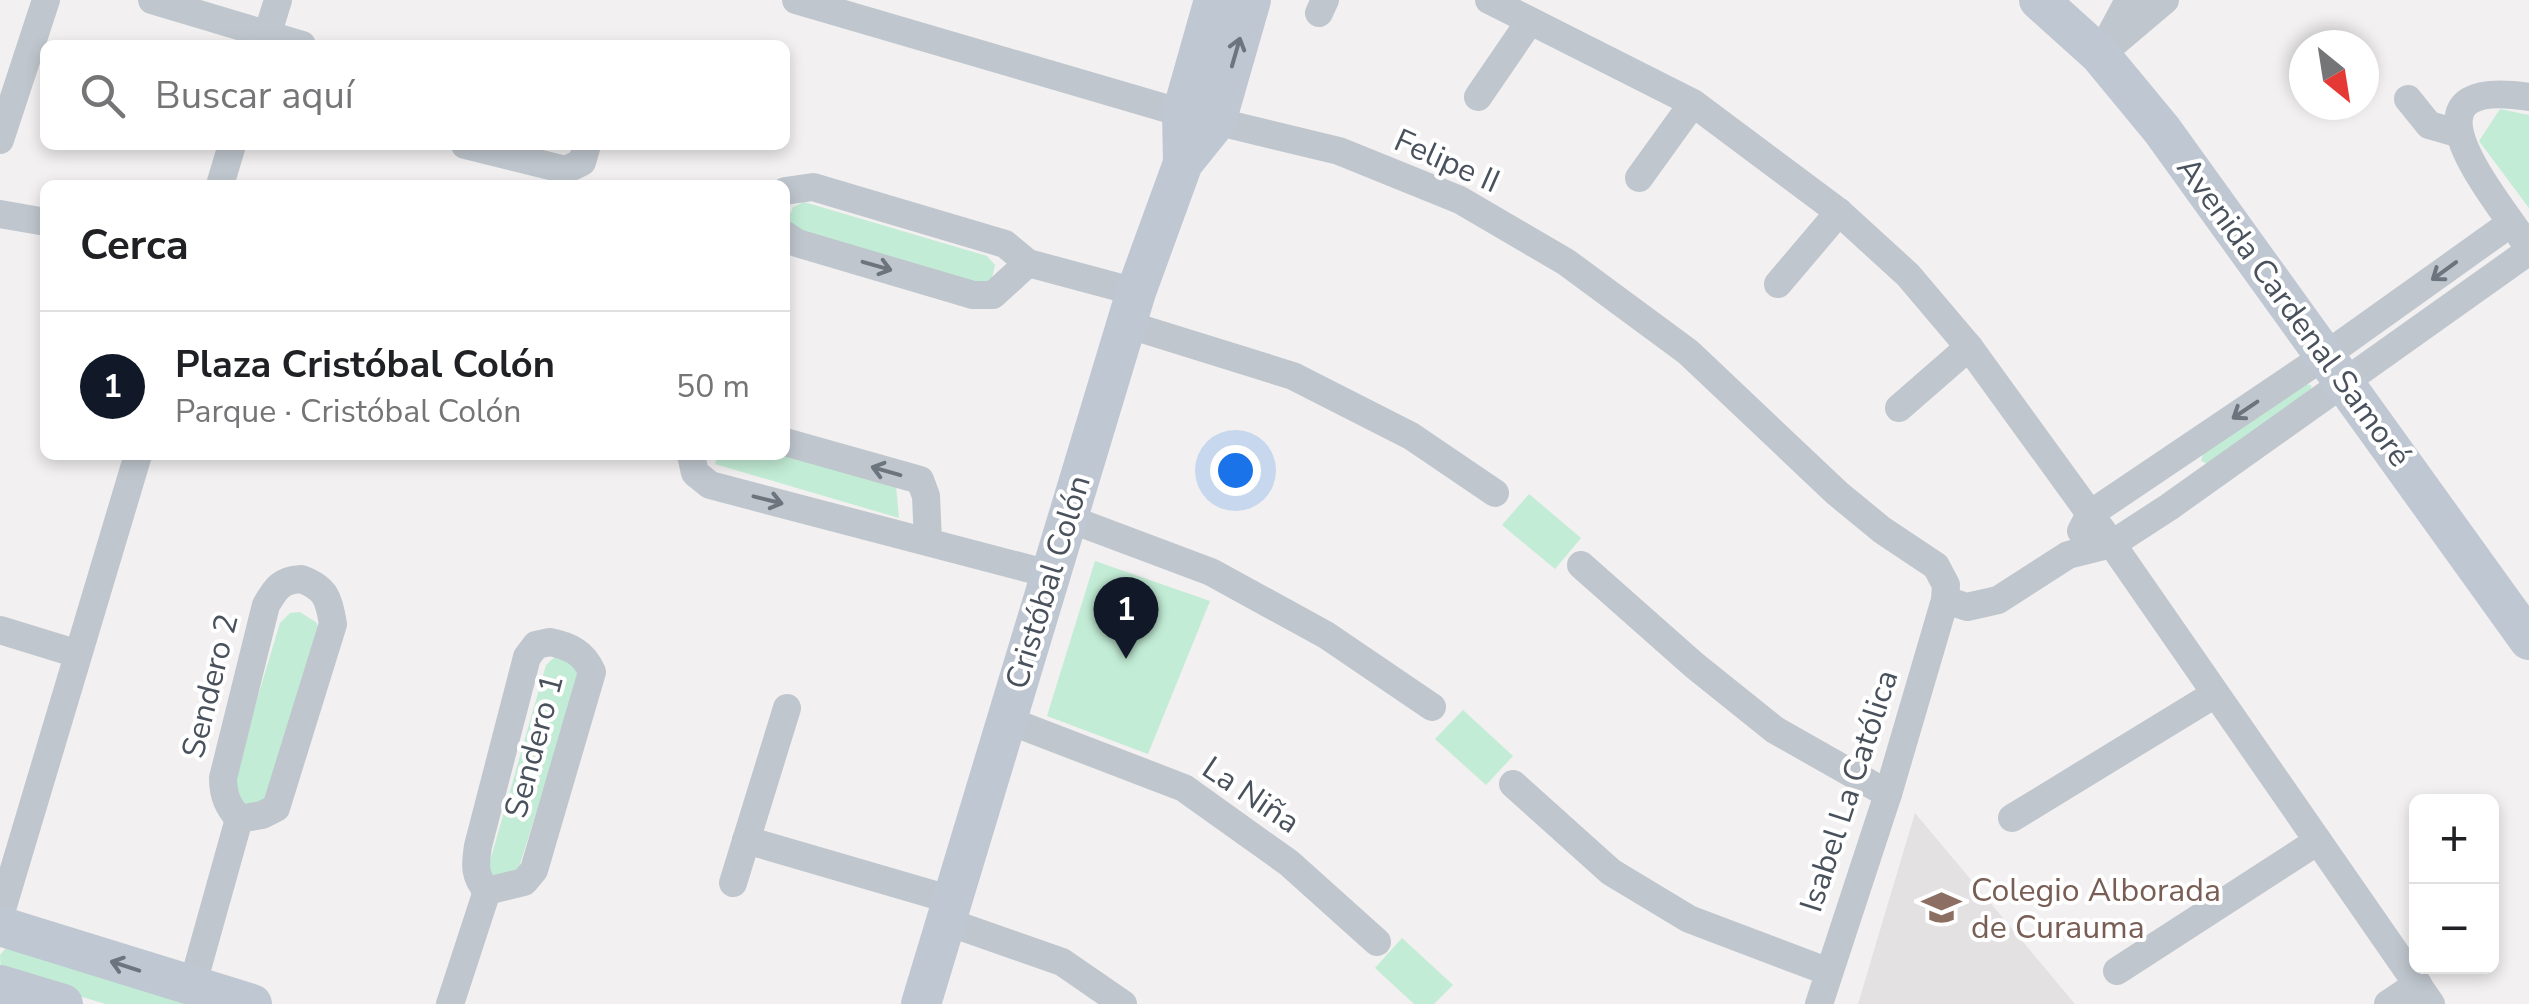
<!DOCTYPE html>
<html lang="es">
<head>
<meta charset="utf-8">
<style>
  :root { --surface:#fff; --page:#f6f6f6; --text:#202124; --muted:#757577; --line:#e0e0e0; --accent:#111827 }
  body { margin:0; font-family:"Nunito Sans",sans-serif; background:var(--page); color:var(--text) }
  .controls { position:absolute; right:30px; bottom:30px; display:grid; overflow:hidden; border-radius:15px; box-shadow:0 5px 15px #0003 }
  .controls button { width:90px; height:90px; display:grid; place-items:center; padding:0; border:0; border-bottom:2px solid var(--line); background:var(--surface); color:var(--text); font:50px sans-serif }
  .compass { position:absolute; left:2289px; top:30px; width:90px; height:90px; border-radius:50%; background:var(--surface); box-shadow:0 5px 15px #0003; rotate:150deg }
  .you { position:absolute; left:1235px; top:470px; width:35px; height:35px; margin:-25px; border:8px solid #fff; border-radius:50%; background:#1a73e8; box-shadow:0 0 0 15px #1a73e833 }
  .badge { display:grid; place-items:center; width:65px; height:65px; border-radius:50%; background:var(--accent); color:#fff; font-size:32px; font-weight:700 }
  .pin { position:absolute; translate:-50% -82px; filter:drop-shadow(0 2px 5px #0008) }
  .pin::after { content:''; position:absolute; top:52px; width:35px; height:30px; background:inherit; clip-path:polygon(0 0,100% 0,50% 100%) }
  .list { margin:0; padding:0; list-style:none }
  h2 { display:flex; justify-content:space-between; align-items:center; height:130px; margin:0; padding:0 40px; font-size:42px }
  h2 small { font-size:32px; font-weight:400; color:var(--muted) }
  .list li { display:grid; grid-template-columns:65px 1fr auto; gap:30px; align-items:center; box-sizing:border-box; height:150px; padding:0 40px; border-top:2px solid var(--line) }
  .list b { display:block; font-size:38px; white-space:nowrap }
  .list p { margin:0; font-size:32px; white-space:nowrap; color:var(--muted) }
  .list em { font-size:32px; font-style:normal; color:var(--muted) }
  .icon { flex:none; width:55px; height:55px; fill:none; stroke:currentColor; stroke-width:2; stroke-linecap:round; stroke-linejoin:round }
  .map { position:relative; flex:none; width:2529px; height:1004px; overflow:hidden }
  .search { position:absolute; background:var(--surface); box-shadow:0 5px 15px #0003; left:40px; top:40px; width:750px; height:110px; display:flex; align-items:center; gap:25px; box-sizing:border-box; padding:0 35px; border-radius:15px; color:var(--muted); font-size:38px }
  .panel { position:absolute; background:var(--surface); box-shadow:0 5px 15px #0003; left:40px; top:180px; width:750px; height:280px; border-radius:15px }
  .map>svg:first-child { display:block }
</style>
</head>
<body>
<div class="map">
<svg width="2529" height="1004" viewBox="0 0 2529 1004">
  <rect width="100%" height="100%" fill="#f2f0f0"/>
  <path fill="#e3e1e1" d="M1915,813L2075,1004H1858Z"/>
  <g fill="#c2ecd5">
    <path d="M2500,109L2529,115V208L2479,141Z"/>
    <path d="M804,202L987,256L995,265L992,278L982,285L794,229L788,219L793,207Z"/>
    <path d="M2304,384L2311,385L2312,394L2209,465L2201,461L2203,453Z"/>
    <path d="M718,455H785L896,485L899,518L715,464Z"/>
    <path d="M1529,494L1581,538L1555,569L1502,525Z"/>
    <path d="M1095,561L1210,601L1148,754L1047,716Z"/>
    <path d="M300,612L317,623L319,631L267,800L247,809L230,789L280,623L290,613Z"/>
    <path d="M558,654H568L579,676L516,877L493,876L488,868L546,665Z"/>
    <path d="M1463,710L1513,756L1486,785L1435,739Z"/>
    <path d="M1402,938L1453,985L1434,1004H1414L1375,968Z"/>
    <path d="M12,941L221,1004H106L1,973L0,955Z"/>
  </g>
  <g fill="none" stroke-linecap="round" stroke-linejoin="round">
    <g stroke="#bfc6cd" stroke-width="28">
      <path d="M152,0L302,45"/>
      <path d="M796,0L1182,113L1339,151L1460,200L1566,262L1688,352L1837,493L1882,530L1936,566L1946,585L1945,600L1888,794L1819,1004"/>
      <path d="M1489,0L1693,103L1839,212L1908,275L1969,347L2112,544L2431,1004"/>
      <path d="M1319,13L1325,0"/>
      <path d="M2106,43L2129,0"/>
      <path d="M264,45L278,0"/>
      <path d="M2100,55L2165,0"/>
      <path d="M1478,97L1530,21"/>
      <path d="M2408,99L2429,125L2457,133"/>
      <path d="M0,140L46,0"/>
      <path d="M465,145L566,170L582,162L587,145"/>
      <path d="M1639,178L1693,103"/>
      <path d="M220,185L232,145"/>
      <path d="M785,191L813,187L1005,244L1028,263L1136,292"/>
      <path d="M0,214L40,221"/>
      <path d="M785,235L797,243L973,295H993L1028,263"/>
      <path d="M2522,238C2487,187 2395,76 2529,97"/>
      <path d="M1778,284L1839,212"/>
      <path d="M1126,324L1293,376L1411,436L1495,493"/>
      <path d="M1899,408L1969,347"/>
      <path d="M785,442L920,480L926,496L928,541"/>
      <path d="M691,455L695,473L710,485L1049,574"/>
      <path d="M1067,518L1211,572L1326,635L1432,707"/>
      <path d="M2081,531L2090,514L2326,355L2511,223"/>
      <path d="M1581,565L1694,665L1775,730L1888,794"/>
      <path d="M301,579C326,588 329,599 333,624L276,808L262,815L239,819C228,806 223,796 223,778L266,605C276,588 281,580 301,579Z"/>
      <path d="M1945,600L1967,607L1998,600L2068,555L2112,544L2169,507L2529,251"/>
      <path d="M0,630L78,654"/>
      <path d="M550,642C570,646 584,653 592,672L534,870L524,882L487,891C474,876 475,865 478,846L527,657L536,645Z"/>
      <path d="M1007,720L1184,788L1289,863L1377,942"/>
      <path d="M1513,784L1611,872L1689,919L1829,972"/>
      <path d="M2012,818L2215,694"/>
      <path d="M746,840L952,900"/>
      <path d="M733,883L787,708"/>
      <path d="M0,916L138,455"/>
      <path d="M945,921L1062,962L1123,1004"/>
      <path d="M2117,971L2318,841"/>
      <path d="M192,987L239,819"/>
      <path d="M450,1004L487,891"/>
      <path d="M2388,1004L2418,984"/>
    </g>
    <g stroke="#bfc7d2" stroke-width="40">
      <path d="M2039,0L2100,55L2162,130L2529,640"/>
      <path d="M1183,163L1182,113L1214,0"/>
      <path d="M0,926L252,1004"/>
      <path d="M0,985L63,1004"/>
      <path d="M921,1004L1136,292L1183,163L1216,122L1251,0"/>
    </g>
  </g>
  <defs><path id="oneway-shaft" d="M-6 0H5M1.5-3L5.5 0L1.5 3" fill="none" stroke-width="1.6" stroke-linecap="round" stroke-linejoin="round" transform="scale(2.5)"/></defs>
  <g stroke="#6c757f">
    <use href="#oneway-shaft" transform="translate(1236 52) rotate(-74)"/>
    <use href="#oneway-shaft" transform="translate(125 966) rotate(-162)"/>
  </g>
  <g stroke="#6c757e">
    <use href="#oneway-shaft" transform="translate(877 266) rotate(16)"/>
    <use href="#oneway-shaft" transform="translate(2444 271) rotate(144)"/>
    <use href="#oneway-shaft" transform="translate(2245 410) rotate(146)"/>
    <use href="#oneway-shaft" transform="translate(886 471) rotate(-164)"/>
    <use href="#oneway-shaft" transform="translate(768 500) rotate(14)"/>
  </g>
  <defs>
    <symbol id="school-bare" viewBox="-9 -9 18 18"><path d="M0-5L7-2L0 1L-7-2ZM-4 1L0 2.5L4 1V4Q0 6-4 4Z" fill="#8d6e63" stroke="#fff" stroke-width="2.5" paint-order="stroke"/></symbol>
  </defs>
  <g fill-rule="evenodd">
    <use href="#school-bare" x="1914" y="880" width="55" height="55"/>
  </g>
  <g text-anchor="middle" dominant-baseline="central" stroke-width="8" stroke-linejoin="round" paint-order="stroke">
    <g font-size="32" fill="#49525c" stroke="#fff">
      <text transform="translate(1447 161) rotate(24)">Felipe II</text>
      <text transform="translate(2294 312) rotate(54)">Avenida Cardenal Samoré</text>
      <text transform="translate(1048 582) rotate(-73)">Cristóbal Colón</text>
      <text transform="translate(210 686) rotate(-76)">Sendero 2</text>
      <text transform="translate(534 746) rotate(-75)">Sendero 1</text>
      <text transform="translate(1849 791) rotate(-72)">Isabel La Católica</text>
      <text transform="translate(1251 795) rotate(34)">La Niña</text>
    </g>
    <g font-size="32" fill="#785e54" stroke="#fff" text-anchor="start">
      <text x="1971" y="890">Colegio Alborada<tspan x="1971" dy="37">de Curauma</tspan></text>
    </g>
  </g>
</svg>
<div class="controls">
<button>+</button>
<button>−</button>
</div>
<svg class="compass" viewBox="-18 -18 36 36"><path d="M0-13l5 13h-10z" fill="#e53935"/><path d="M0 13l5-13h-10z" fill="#757577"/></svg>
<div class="you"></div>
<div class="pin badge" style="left:1126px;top:659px">1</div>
<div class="search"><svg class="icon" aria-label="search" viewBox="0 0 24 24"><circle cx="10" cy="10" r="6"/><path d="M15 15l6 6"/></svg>Buscar aquí</div>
<section class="panel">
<h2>Cerca<small></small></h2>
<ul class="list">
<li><span class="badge">1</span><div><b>Plaza Cristóbal Colón</b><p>Parque · Cristóbal Colón</p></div><em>50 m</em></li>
</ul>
</section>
</div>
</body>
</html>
